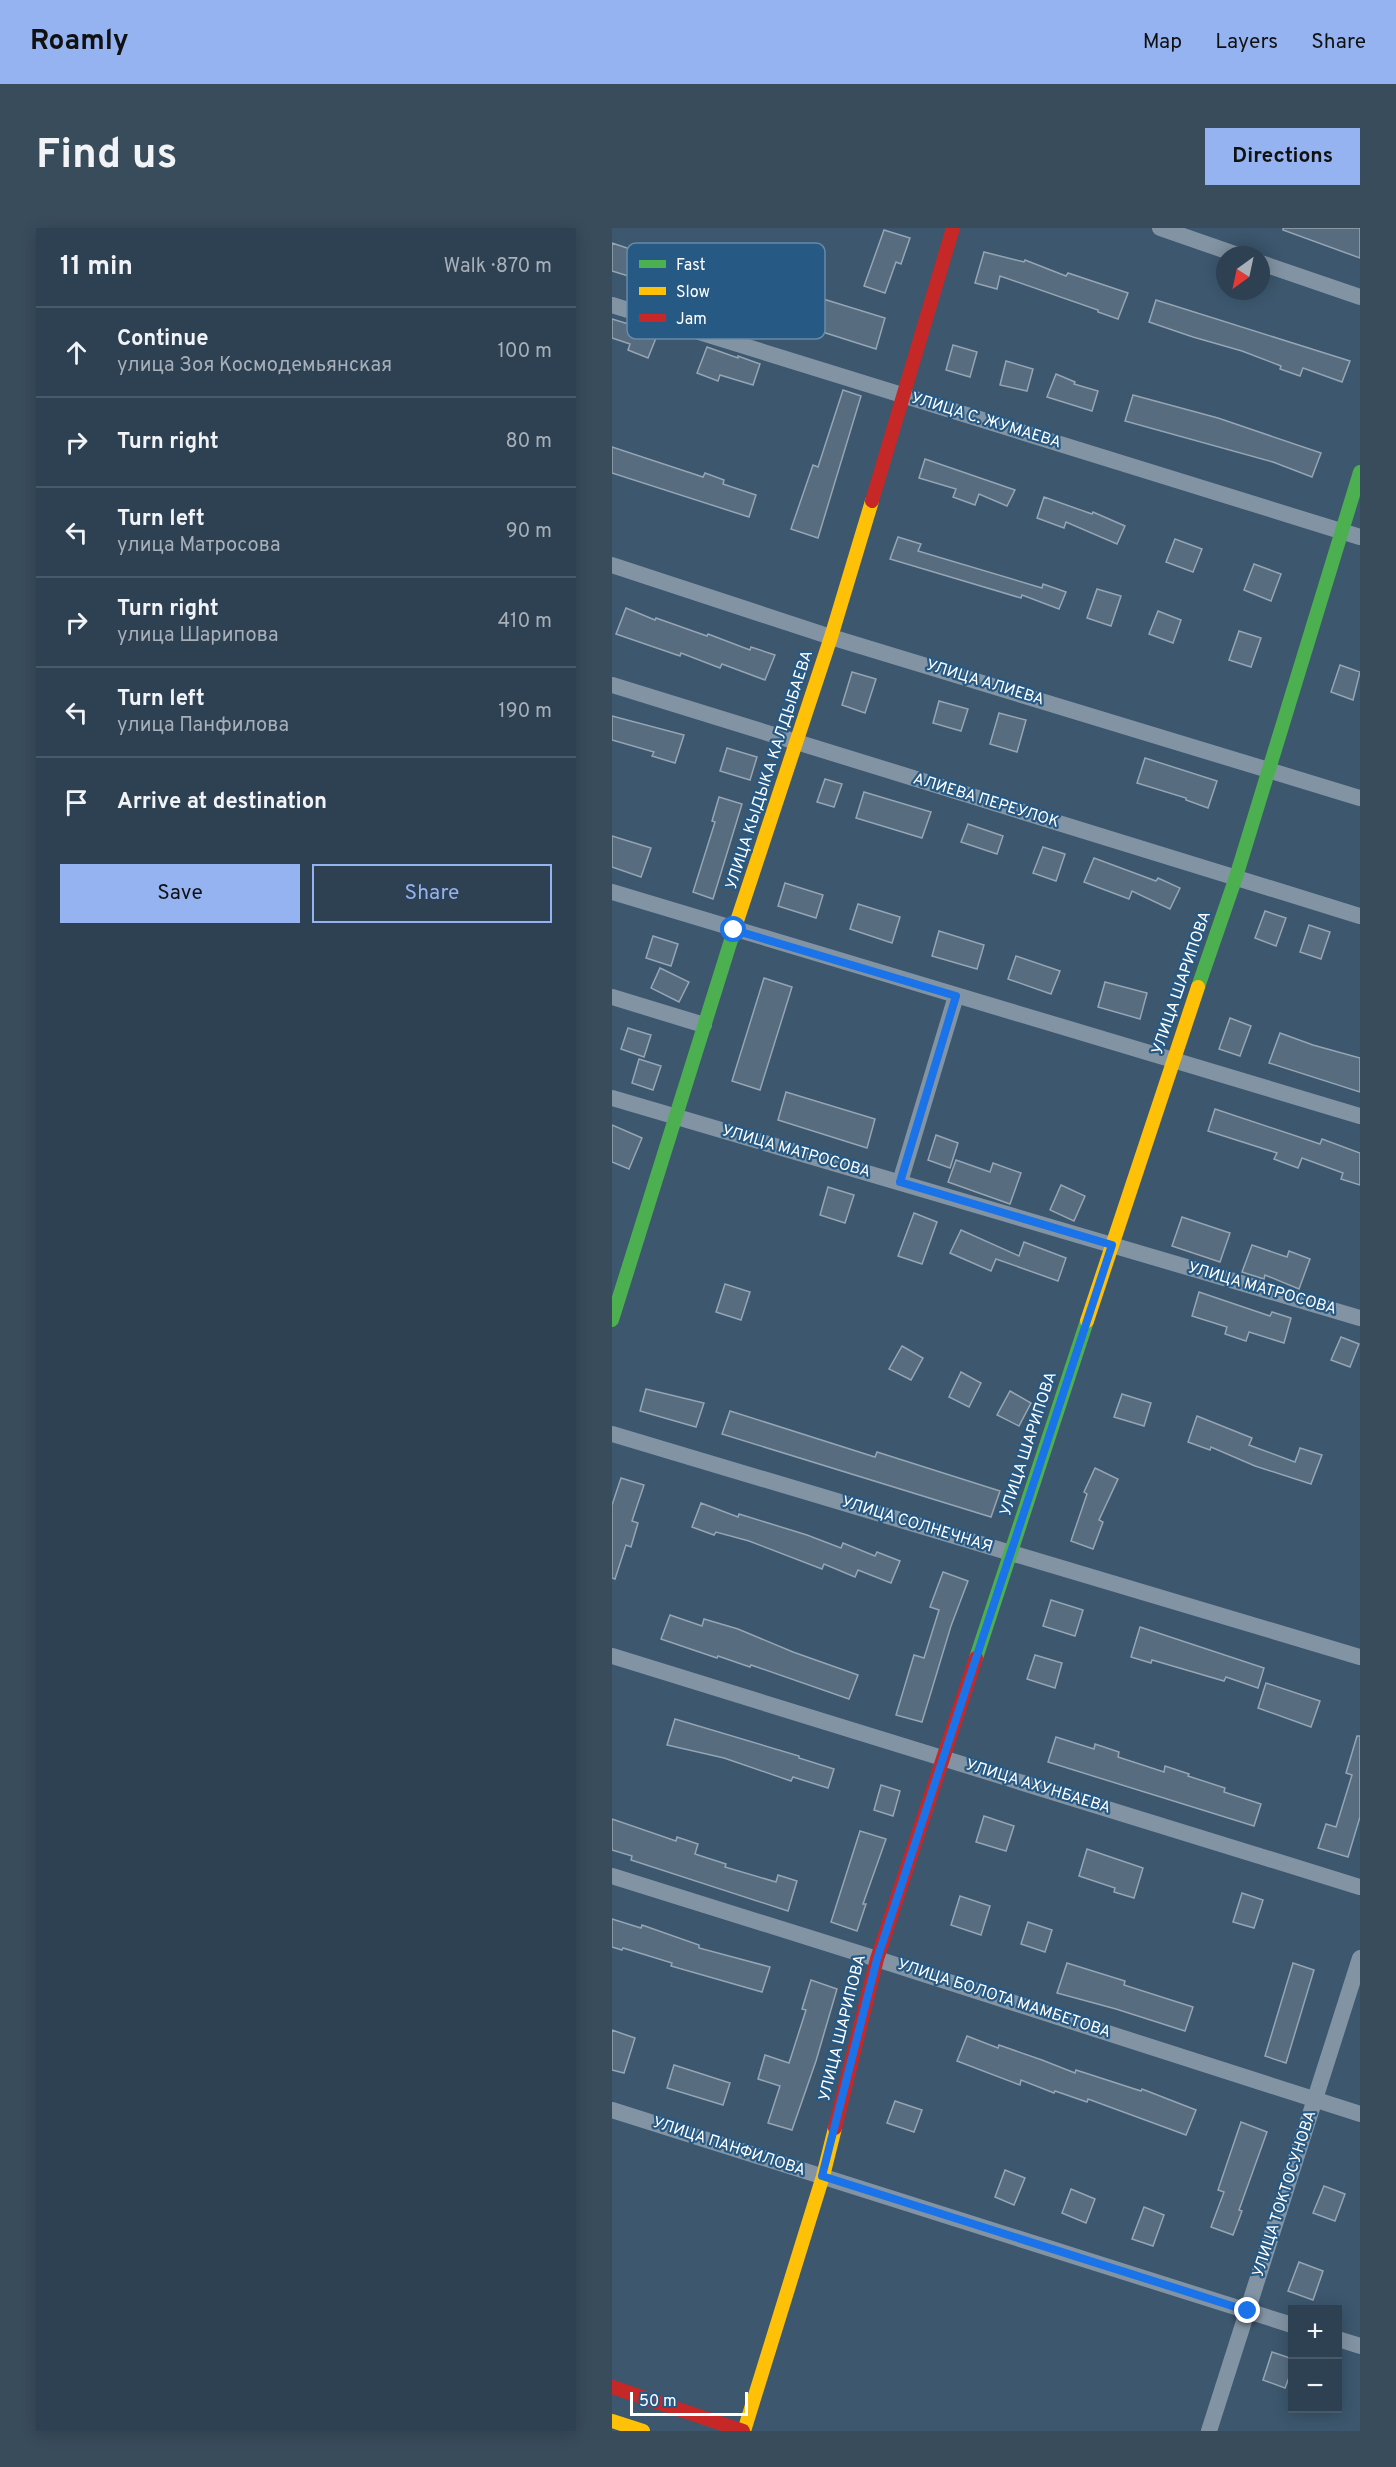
<!DOCTYPE html>
<html lang="en">
<head>
<meta charset="utf-8">
<style>
  :root { --surface:#2d4152; --page:#394c5c; --text:#f1f3f6; --muted:#a7afb8; --line:#485a69; --accent:#95b2f1 }
  body { margin:0; font-family:Overpass,sans-serif; background:var(--page); color:var(--text) }
  .controls { position:absolute; right:18px; bottom:18px; display:grid; overflow:hidden; border-radius:0px; box-shadow:0 3px 15px #0003 }
  .controls button { width:54px; height:54px; display:grid; place-items:center; padding:0; border:0; border-bottom:2px solid var(--line); background:var(--surface); color:var(--text); font:30px sans-serif }
  .compass { position:absolute; left:604px; top:18px; width:54px; height:54px; border-radius:50%; background:var(--surface); box-shadow:0 3px 15px #0003; rotate:213deg }
  .scale { position:absolute; left:18px; bottom:15px; width:118px; box-sizing:border-box; padding-left:6px; border:3px solid #fff; border-top:0; font-size:16px; line-height:21px; white-space:nowrap; color:#fff; -webkit-text-stroke:4px #265984; paint-order:stroke }
  .stop { position:absolute; width:18px; height:18px; margin:-14px; border:4px solid #1a73e8; border-radius:50%; background:#fff }
  .stop.end { background:#1a73e8; border-color:#fff; box-shadow:0 2px 6px #0008 }
  .list { margin:0; padding:0; list-style:none }
  h2 { display:flex; justify-content:space-between; align-items:center; height:78px; margin:0; padding:0 24px; font-size:26px }
  h2 small { font-size:20px; font-weight:400; color:var(--muted) }
  .list li { display:grid; grid-template-columns:39px 1fr auto; gap:18px; align-items:center; box-sizing:border-box; height:90px; padding:0 24px; border-top:2px solid var(--line) }
  .list b { display:block; font-size:22px; white-space:nowrap }
  .list p { margin:0; font-size:20px; white-space:nowrap; color:var(--muted) }
  .list em { font-size:20px; font-style:normal; color:var(--muted) }
  .actions { display:flex; gap:12px; padding:18px 24px }
  .actions a { flex:1; padding:14px 0; border:2px solid var(--accent); border-radius:0px; text-align:center; font-size:21px; color:var(--accent) }
  .actions .main { background:var(--accent); color:#111 }
  .icon { flex:none; width:33px; height:33px; fill:none; stroke:currentColor; stroke-width:2; stroke-linecap:round; stroke-linejoin:round }
  .map { position:relative; flex:none; width:748px; height:2203px; overflow:hidden; border-radius:0px }
  header { display:flex; align-items:center; gap:36px; box-sizing:border-box; height:84px; padding:0 30px; background:var(--accent); color:#111 }
  header strong { font-size:28px }
  nav { display:flex; gap:33px; margin-inline-start:auto; font-size:21px }
  .intro { display:flex; align-items:center; justify-content:space-between; box-sizing:border-box; height:144px; padding:0 36px }
  h1 { margin:0; font-size:42px }
  .button { padding:15px 27px; border-radius:0px; background:var(--accent); color:#111; font-size:21px; font-weight:700 }
  main { display:flex; gap:36px; padding:0 36px }
  aside { flex:1; background:var(--surface); border-radius:0px; box-shadow:0 3px 15px #0003 }
  .map>svg:first-child { display:block }
</style>
</head>
<body>
<header>
<strong>Roamly</strong>
<nav><a>Map</a><a>Layers</a><a>Share</a></nav>
</header>
<div class="intro"><h1>Find us</h1><a class="button">Directions</a></div>
<main>
<aside>
<h2>11 min<small>Walk · 870 m</small></h2>
<ul class="list">
<li><svg class="icon" aria-label="ahead" viewBox="0 0 24 24"><path d="M12 20V5M6 11l6-6 6 6"/></svg><div><b>Continue</b><p>улица Зоя Космодемьянская</p></div><em>100 m</em></li>
<li><svg class="icon" aria-label="right" viewBox="0 0 24 24"><path d="M7 20v-9h11M14 6l5 5-5 5"/></svg><div><b>Turn right</b></div><em>80 m</em></li>
<li><svg class="icon" aria-label="left" viewBox="0 0 24 24"><path d="M17 20v-9H6M10 6l-5 5 5 5"/></svg><div><b>Turn left</b><p>улица Матросова</p></div><em>90 m</em></li>
<li><svg class="icon" aria-label="right" viewBox="0 0 24 24"><path d="M7 20v-9h11M14 6l5 5-5 5"/></svg><div><b>Turn right</b><p>улица Шарипова</p></div><em>410 m</em></li>
<li><svg class="icon" aria-label="left" viewBox="0 0 24 24"><path d="M17 20v-9H6M10 6l-5 5 5 5"/></svg><div><b>Turn left</b><p>улица Панфилова</p></div><em>190 m</em></li>
<li><svg class="icon" aria-label="arrive" viewBox="0 0 24 24"><path d="M6 21V4h12l-3 4 3 4H6"/></svg><div><b>Arrive at destination</b></div></li>
</ul>
<div class="actions"><a class="main">Save</a><a>Share</a></div>
</aside>
<div class="map">
<svg width="748" height="2203" viewBox="0 0 748 2203">
  <rect width="100%" height="100%" fill="#3c576e"/>
  <g fill="#576d7f" stroke="#95a5b3" stroke-width="1.5">
    <path d="M671,0H748V30L671,2Z"/>
    <path d="M272,2L298,10L289,36L284,34L273,65L252,58Z"/>
    <path d="M0,15L33,26L34,24L100,49L101,46L133,59L137,51L166,64L169,58L273,90L264,121L179,94L178,96L143,84L142,87L107,73L106,76L76,64L75,66L0,43Z"/>
    <path d="M372,24L412,34L413,32L454,48L456,45L516,65L506,91L486,84V82L388,48L385,61L363,55Z"/>
    <path d="M544,72L738,133L730,154L691,140L688,148L668,141L669,138L630,123L581,109L537,94Z"/>
    <path d="M0,91L46,105L36,130L16,122L18,116L0,110Z"/>
    <path d="M341,117L365,124L358,149L334,142Z"/>
    <path d="M95,119L126,130V128L148,136L141,157L108,147L106,153L85,145Z"/>
    <path d="M394,133L421,141L415,163L388,157Z"/>
    <path d="M444,146L463,154L462,156L486,163L480,183L435,169Z"/>
    <path d="M231,162L249,168L206,310L179,301L201,237L206,239Z"/>
    <path d="M521,167L606,190L709,225L700,249L661,234L513,193Z"/>
    <path d="M0,219L91,249L93,245L112,252L111,256L144,267L137,289L0,245Z"/>
    <path d="M313,231L403,262L395,278L367,266L363,277L341,269L344,261L307,250Z"/>
    <path d="M432,269L480,286L481,284L513,298L505,316L454,294L452,300L425,290Z"/>
    <path d="M286,309L309,316L306,323L430,360L431,356L454,364L447,381L410,367L409,370L278,331Z"/>
    <path d="M563,311L590,321L581,344L554,334Z"/>
    <path d="M642,336L669,346L659,373L632,362Z"/>
    <path d="M485,361L509,368L499,398L475,390Z"/>
    <path d="M14,380L43,392L44,390L95,408L96,406L138,422L139,419L163,427L153,452L110,436L108,440L69,425L68,428L4,406Z"/>
    <path d="M546,383L569,392L561,415L537,406Z"/>
    <path d="M627,403L649,410L639,439L617,432Z"/>
    <path d="M728,437L748,444L741,472L719,464Z"/>
    <path d="M240,444L264,451L253,485L230,477Z"/>
    <path d="M327,473L356,481L349,503L321,495Z"/>
    <path d="M387,485L414,492L405,524L378,516Z"/>
    <path d="M0,488L72,507L63,535L40,528L42,524L0,512Z"/>
    <path d="M115,520L145,529L138,552L108,543Z"/>
    <path d="M533,530L605,553L596,580L574,572V570L525,555Z"/>
    <path d="M213,551L230,556L222,579L205,574Z"/>
    <path d="M252,564L319,584L310,610L244,590Z"/>
    <path d="M107,569L130,576L101,671L81,664L103,594L100,593Z"/>
    <path d="M356,596L391,608L385,626L349,614Z"/>
    <path d="M0,608L39,620L29,649L0,639Z"/>
    <path d="M431,619L453,626L444,653L421,645Z"/>
    <path d="M482,630L544,653L546,650L568,660L558,681L520,663L517,671L472,654Z"/>
    <path d="M173,655L211,667L204,690L166,678Z"/>
    <path d="M246,676L288,689L280,715L238,701Z"/>
    <path d="M653,683L674,690L664,718L643,710Z"/>
    <path d="M697,697L718,704L709,731L688,724Z"/>
    <path d="M327,703L372,717L365,741L320,728Z"/>
    <path d="M41,708L66,716L59,738L34,730Z"/>
    <path d="M404,728L448,743L439,766L396,751Z"/>
    <path d="M48,740L77,754L67,774L39,760Z"/>
    <path d="M152,750L180,759L148,862L120,853Z"/>
    <path d="M493,754L535,765L528,791L486,779Z"/>
    <path d="M618,790L639,798L628,828L607,821Z"/>
    <path d="M16,800L39,807L32,829L9,821Z"/>
    <path d="M668,805L701,817L748,830V864L657,835Z"/>
    <path d="M27,831L49,838L41,862L20,855Z"/>
    <path d="M174,864L263,891L255,920L166,892Z"/>
    <path d="M603,881L708,916L710,911L748,925V957L729,951L731,945L690,930L686,940L662,931L665,925L596,903Z"/>
    <path d="M0,897L30,910L17,941L0,934Z"/>
    <path d="M324,907L346,915L338,940L316,932Z"/>
    <path d="M344,932L378,944L381,935L409,945L398,976L336,954Z"/>
    <path d="M449,957L473,968L462,993L438,982Z"/>
    <path d="M216,959L242,967L233,995L208,987Z"/>
    <path d="M302,985L325,994L310,1036L286,1028Z"/>
    <path d="M570,989L618,1005L608,1034L560,1018Z"/>
    <path d="M349,1002L407,1028L412,1014L454,1030L446,1053L384,1031L379,1043L338,1025Z"/>
    <path d="M640,1017L675,1029L677,1023L698,1031L687,1061L653,1047L652,1051L630,1044Z"/>
    <path d="M113,1056L138,1064L129,1092L104,1084Z"/>
    <path d="M587,1064L658,1088L660,1084L679,1090L672,1115L637,1104L634,1113L613,1106L615,1099L580,1088Z"/>
    <path d="M729,1109L747,1116L738,1139L719,1132Z"/>
    <path d="M290,1118L311,1130L299,1152L277,1141Z"/>
    <path d="M349,1144L369,1155L357,1179L337,1169Z"/>
    <path d="M34,1161L92,1175L84,1199L28,1183Z"/>
    <path d="M398,1163L419,1175L407,1198L385,1187Z"/>
    <path d="M510,1166L539,1175L532,1198L502,1189Z"/>
    <path d="M118,1183L263,1229L265,1224L388,1263L379,1289L110,1206Z"/>
    <path d="M585,1188L640,1210L637,1217L683,1234L688,1220L710,1227L699,1256L643,1238L599,1219L598,1222L576,1214Z"/>
    <path d="M483,1240L506,1251L487,1292L491,1294L481,1321L459,1313L475,1266L472,1264Z"/>
    <path d="M9,1250L32,1257L20,1293L26,1295L19,1319L14,1317L3,1351L0,1350V1277Z"/>
    <path d="M89,1275L126,1289L127,1286L195,1307L229,1320L231,1315L263,1328L265,1324L288,1333L279,1355L246,1342L243,1349L212,1336L210,1341L137,1313L104,1304L102,1307L80,1299Z"/>
    <path d="M331,1344L356,1353L339,1398L310,1494L284,1487L302,1427L312,1430L327,1382L318,1379Z"/>
    <path d="M439,1372L471,1382L463,1408L431,1398Z"/>
    <path d="M58,1387L90,1398L92,1391L126,1401L181,1424L246,1447L237,1471L139,1437L138,1439L106,1428L105,1430L49,1411Z"/>
    <path d="M528,1399L652,1440L646,1460L614,1449L612,1453L540,1432L539,1435L519,1429Z"/>
    <path d="M423,1427L450,1435L443,1460L415,1451Z"/>
    <path d="M654,1455L708,1473L699,1499L646,1480Z"/>
    <path d="M63,1491L187,1528V1530L222,1541L216,1560L181,1549L179,1553L112,1530L55,1517Z"/>
    <path d="M745,1508H748V1589L736,1629L706,1620L714,1596L724,1599L740,1547L734,1545Z"/>
    <path d="M444,1509L482,1521L483,1516L507,1524L506,1529L552,1544L553,1538L577,1546L576,1548L613,1560L612,1564L649,1576L642,1598L436,1534Z"/>
    <path d="M269,1557L288,1563L281,1588L262,1582Z"/>
    <path d="M372,1588L402,1598L394,1623L364,1614Z"/>
    <path d="M0,1591L64,1613L65,1609L86,1616L83,1626L114,1636L113,1639L164,1654L166,1647L185,1653L176,1683L19,1632L20,1628L0,1622Z"/>
    <path d="M248,1603L274,1611L251,1676H254L245,1703L219,1694Z"/>
    <path d="M475,1621L531,1640L522,1670L502,1664L503,1660L467,1648Z"/>
    <path d="M630,1665L651,1672L642,1700L621,1694Z"/>
    <path d="M348,1668L378,1678L369,1707L339,1697Z"/>
    <path d="M0,1691L29,1700L30,1697L87,1717V1720L158,1739L150,1764L59,1738L60,1735L11,1720L10,1722L0,1719Z"/>
    <path d="M416,1694L440,1702L433,1724L409,1716Z"/>
    <path d="M455,1735L513,1753L512,1757L581,1779L573,1803L504,1781L445,1765Z"/>
    <path d="M681,1735L702,1742L674,1835L653,1828Z"/>
    <path d="M199,1752L225,1761L204,1833L180,1902L156,1895L168,1858L146,1851L153,1827L177,1835L194,1782L190,1781Z"/>
    <path d="M0,1802L23,1810L12,1845L0,1842Z"/>
    <path d="M355,1808L386,1820L387,1817L430,1832L463,1845L464,1842L529,1863L530,1861L584,1882L574,1907L476,1871L475,1874L443,1863L442,1865L409,1852L408,1857L345,1833Z"/>
    <path d="M62,1837L118,1855L111,1877L55,1860Z"/>
    <path d="M283,1873L310,1882L302,1904L275,1895Z"/>
    <path d="M629,1894L655,1904L627,1982L630,1983L621,2007L599,1999L612,1964L606,1962Z"/>
    <path d="M393,1942L413,1950L402,1977L383,1969Z"/>
    <path d="M712,1958L733,1966L723,1993L701,1985Z"/>
    <path d="M459,1961L483,1971L474,1995L450,1985Z"/>
    <path d="M532,1979L552,1987L541,2018L520,2011Z"/>
    <path d="M687,2034L711,2043L701,2072L676,2063Z"/>
    <path d="M660,2124L681,2131V2139L673,2160L651,2152Z"/>
  </g>
  <g fill="none" stroke-linecap="round" stroke-linejoin="round">
    <g stroke="#8294a4" stroke-width="16">
      <path d="M548,0L626,27"/>
      <path d="M649,35L748,69"/>
      <path d="M0,77L748,309"/>
      <path d="M0,337L219,409L748,570"/>
      <path d="M0,457L748,688"/>
      <path d="M0,664L748,888"/>
      <path d="M0,769L92,797"/>
      <path d="M0,870L748,1090"/>
      <path d="M288,954L344,768"/>
      <path d="M0,1206L748,1429"/>
      <path d="M0,1428L748,1659"/>
      <path d="M0,1648L265,1731L748,1886"/>
      <path d="M0,1882L680,2097"/>
      <path d="M726,2111L748,2118"/>
      <path d="M597,2203L748,1730"/>
    </g>
    <g stroke="#4caf50" stroke-width="14">
      <path d="M586,759L624,649L748,244"/>
      <path d="M0,1092L125,693"/>
      <path d="M364,1430L475,1093"/>
    </g>
    <g stroke="#ffc107" stroke-width="14">
      <path d="M125,693L219,409L260,273"/>
      <path d="M475,1093L586,759"/>
      <path d="M0,2193L31,2203"/>
      <path d="M132,2203L211,1948L223,1900"/>
    </g>
    <g stroke="#c62828" stroke-width="14">
      <path d="M260,273L341,0"/>
      <path d="M223,1900L265,1731L364,1430"/>
      <path d="M0,2159L131,2203"/>
    </g>
  </g>
  <g fill="none" stroke-linecap="round" stroke-linejoin="round">
    <path stroke="#1a73e8" stroke-width="8" d="M122,702L344,768L288,954L500,1017L265,1731L210,1948L636,2083"/>
  </g>
  <g text-anchor="middle" dominant-baseline="central" stroke-width="4.5" stroke-linejoin="round" paint-order="stroke">
    <g font-size="16" fill="#fff" stroke="#265984">
      <text transform="translate(374 193) rotate(17)">УЛИЦА С. ЖУМАЕВА</text>
      <text transform="translate(373 455) rotate(17)">УЛИЦА АЛИЕВА</text>
      <text transform="translate(158 542) rotate(-72)">УЛИЦА КЫДЫКА КАЛДЫБАЕВА</text>
      <text transform="translate(374 573) rotate(17)">АЛИЕВА ПЕРЕУЛОК</text>
      <text transform="translate(570 755) rotate(-71)">УЛИЦА ШАРИПОВА</text>
      <text transform="translate(184 924) rotate(16)">УЛИЦА МАТРОСОВА</text>
      <text transform="translate(650 1061) rotate(16)">УЛИЦА МАТРОСОВА</text>
      <text transform="translate(417 1216) rotate(-72)">УЛИЦА ШАРИПОВА</text>
      <text transform="translate(305 1297) rotate(17)">УЛИЦА СОЛНЕЧНАЯ</text>
      <text transform="translate(426 1559) rotate(17)">УЛИЦА АХУНБАЕВА</text>
      <text transform="translate(392 1771) rotate(18)">УЛИЦА БОЛОТА МАМБЕТОВА</text>
      <text transform="translate(231 1800) rotate(-76)">УЛИЦА ШАРИПОВА</text>
      <text transform="translate(117 1919) rotate(18)">УЛИЦА ПАНФИЛОВА</text>
      <text transform="translate(673 1966) rotate(-72)">УЛИЦА ТОКТОСУНОВА</text>
    </g>
  </g>
  <rect x="15" y="15" width="198" height="96" rx="9" fill="#265984" stroke="#678ba9" stroke-width="1.5"/>
  <rect x="27" y="32" width="27" height="8" fill="#4caf50"/>
  <rect x="27" y="59" width="27" height="8" fill="#ffc107"/>
  <rect x="27" y="86" width="27" height="8" fill="#c62828"/>
  <g font-size="16" fill="#fff">
    <text x="64" y="42">Fast</text>
    <text x="64" y="69">Slow</text>
    <text x="64" y="96">Jam</text>
  </g>
</svg>
<div class="controls">
<button>+</button>
<button>−</button>
</div>
<svg class="compass" viewBox="-18 -18 36 36"><path d="M0-13l5 13h-10z" fill="#e53935"/><path d="M0 13l5-13h-10z" fill="#a7afb8"/></svg>
<div class="scale">50 m</div>
<div class="stop" style="left:122px;top:702px"></div>
<div class="stop end" style="left:636px;top:2083px"></div>
</div>
</main>
</body>
</html>
